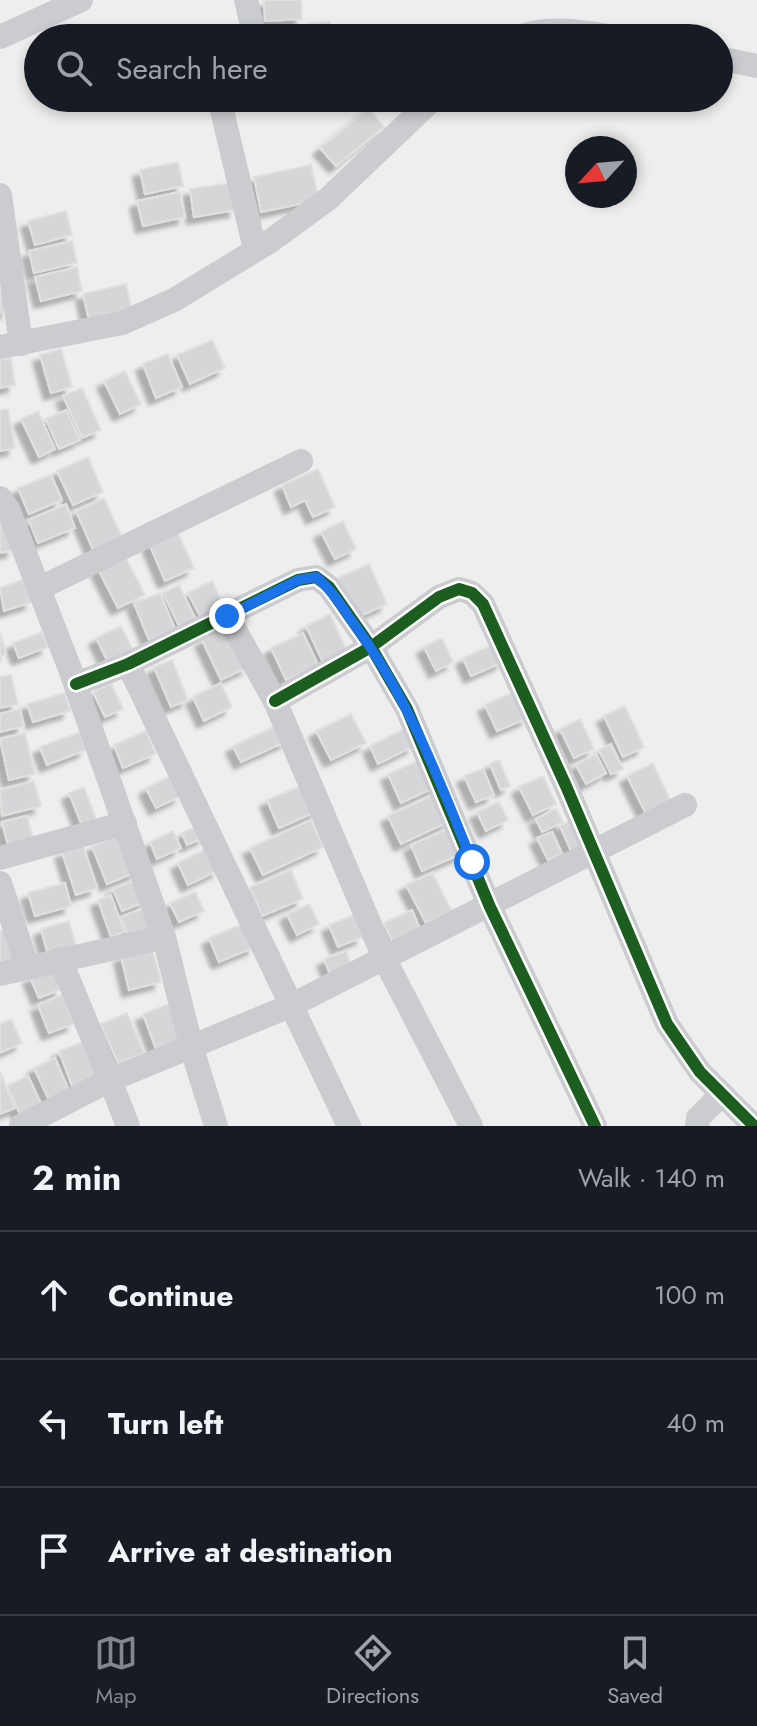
<!DOCTYPE html>
<html lang="en">
<head>
<meta charset="utf-8">
<style>
  :root { --surface:#171b24; --page:#20242c; --text:#f1f3f6; --muted:#9ea1a6; --line:#363941; --accent:#82868d }
  body { margin:0; font-family:Jost,sans-serif; background:var(--page); color:var(--text) }
  .compass { position:absolute; left:565px; top:136px; width:72px; height:72px; border-radius:50%; background:var(--surface); box-shadow:0 4px 12px #0003; rotate:244deg }
  .stop { position:absolute; width:24px; height:24px; margin:-18px; border:6px solid #1a73e8; border-radius:50%; background:#fff }
  .stop.end { background:#1a73e8; border-color:#fff; box-shadow:0 2px 8px #0008 }
  .list { margin:0; padding:0; list-style:none }
  h2 { display:flex; justify-content:space-between; align-items:center; height:104px; margin:0; padding:0 32px; font-size:34px }
  h2 small { font-size:26px; font-weight:400; color:var(--muted) }
  .list li { display:grid; grid-template-columns:52px 1fr auto; gap:24px; align-items:center; box-sizing:border-box; height:128px; padding:0 32px; border-top:2px solid var(--line) }
  .list b { display:block; font-size:30px; white-space:nowrap }
  .list em { font-size:26px; font-style:normal; color:var(--muted) }
  .icon { flex:none; width:44px; height:44px; fill:none; stroke:currentColor; stroke-width:2; stroke-linecap:round; stroke-linejoin:round }
  .map { position:relative; flex:none; width:757px; height:1126px; overflow:hidden }
  .search { position:absolute; background:var(--surface); box-shadow:0 4px 12px #0003; left:24px; right:24px; top:24px; height:88px; display:flex; align-items:center; gap:20px; box-sizing:border-box; padding:0 28px; border-radius:44px; color:var(--muted); font-size:30px }
  .sheet { height:488px; background:var(--surface) }
  nav { display:flex; justify-content:space-around; align-items:center; box-sizing:border-box; height:112px; border-top:2px solid var(--line); background:var(--surface); font-size:22px; color:var(--muted) }
  nav a { display:grid; justify-items:center; gap:4px }
  nav .on { color:var(--accent) }
  .map>svg:first-child { display:block }
</style>
</head>
<body>
<div class="map">
<svg width="757" height="1126" viewBox="0 0 757 1126">
  <defs>
    <filter id="shadow"><feDropShadow dx="-7" dy="7" stdDeviation="2" flood-color="#0004"/></filter>
  </defs>
  <rect width="100%" height="100%" fill="#efeeee"/>
  <g fill="#d6d6d8" stroke="#e0e0e1" stroke-width="2" filter="url(#shadow)">
    <path d="M264,0H301L302,19L265,21Z"/>
    <path d="M330,22L331,38H309V23Z"/>
    <path d="M232,26V38H212V27Z"/>
    <path d="M303,26L304,38H282L281,28Z"/>
    <path d="M208,32V38H189L188,33Z"/>
    <path d="M369,108L384,127L336,166L320,148Z"/>
    <path d="M178,162L183,186L145,194L140,170Z"/>
    <path d="M311,165L319,200L261,212L254,177Z"/>
    <path d="M232,183L236,210L194,217L190,189Z"/>
    <path d="M180,192L185,217L143,226L137,201Z"/>
    <path d="M66,211L72,235L35,245L28,221Z"/>
    <path d="M72,241L77,263L34,273L29,251Z"/>
    <path d="M77,267L82,291L41,301L35,277Z"/>
    <path d="M0,278L8,311L0,312Z"/>
    <path d="M126,284L133,314L90,324L83,294Z"/>
    <path d="M212,340L225,368L190,384L177,355Z"/>
    <path d="M61,349L72,387L51,393L40,355Z"/>
    <path d="M168,354L182,387L156,398L143,364Z"/>
    <path d="M11,358L15,385L0,388V360Z"/>
    <path d="M125,371L141,404L120,414L104,381Z"/>
    <path d="M82,388L101,430L82,438L63,396Z"/>
    <path d="M8,409L15,448L0,451V410Z"/>
    <path d="M66,410L80,440L59,449L46,419Z"/>
    <path d="M38,411L55,449L39,457L21,419Z"/>
    <path d="M88,457L103,492L73,505L57,471Z"/>
    <path d="M318,469L335,507L313,517L305,500L291,507L282,485Z"/>
    <path d="M51,475L62,500L29,514L18,488Z"/>
    <path d="M104,498L123,539L94,552L76,511Z"/>
    <path d="M66,504L75,528L38,543L29,520Z"/>
    <path d="M343,521L356,549L335,559L321,532Z"/>
    <path d="M8,523L14,550L0,553V525Z"/>
    <path d="M177,531L194,568L165,581L149,543Z"/>
    <path d="M125,556L145,595L118,608L98,569Z"/>
    <path d="M369,564L387,604L356,618L338,578Z"/>
    <path d="M24,579L32,602L4,611L0,588Z"/>
    <path d="M212,581L223,605L200,616L188,593Z"/>
    <path d="M179,585L198,624L182,632L163,593Z"/>
    <path d="M160,593L175,629L149,640L134,603Z"/>
    <path d="M330,614L347,651L323,662L306,626Z"/>
    <path d="M121,626L134,653L109,664L96,638Z"/>
    <path d="M229,627L248,667L221,680L202,640Z"/>
    <path d="M0,631L6,654L0,656Z"/>
    <path d="M42,632L48,647L19,658L13,643Z"/>
    <path d="M303,633L318,665L286,680L271,648Z"/>
    <path d="M442,638L453,662L436,671L424,647Z"/>
    <path d="M495,644L503,662L471,676L463,658Z"/>
    <path d="M172,660L188,700L171,707L154,667Z"/>
    <path d="M11,675L18,704L0,708V677Z"/>
    <path d="M111,683L123,709L105,717L93,692Z"/>
    <path d="M221,683L232,707L204,721L193,697Z"/>
    <path d="M516,691L528,718L497,731L485,705Z"/>
    <path d="M65,693L70,711L33,722L27,704Z"/>
    <path d="M625,706L644,747L623,757L604,716Z"/>
    <path d="M20,709L24,726L0,732V714Z"/>
    <path d="M351,714L366,743L331,760L316,731Z"/>
    <path d="M580,719L594,749L574,758L560,729Z"/>
    <path d="M280,724L287,741L241,762L233,746Z"/>
    <path d="M406,728L414,746L378,764L370,746Z"/>
    <path d="M146,731L156,754L123,768L114,745Z"/>
    <path d="M80,732L86,750L47,765L40,747Z"/>
    <path d="M25,733L35,774L9,780L0,739Z"/>
    <path d="M611,744L623,769L611,774L599,750Z"/>
    <path d="M596,754L606,773L586,784L576,765Z"/>
    <path d="M425,758L438,786L401,803L388,774Z"/>
    <path d="M499,760L510,786L501,790L490,764Z"/>
    <path d="M653,763L671,802L646,814L627,776Z"/>
    <path d="M483,769L494,795L476,802L464,776Z"/>
    <path d="M171,776L181,796L156,808L146,788Z"/>
    <path d="M543,776L556,804L533,815L519,787Z"/>
    <path d="M34,781L41,806L2,816L0,790Z"/>
    <path d="M306,784L318,811L279,828L267,800Z"/>
    <path d="M84,787L97,822L83,828L69,793Z"/>
    <path d="M437,793L450,821L401,844L388,816Z"/>
    <path d="M499,802L508,820L486,831L477,812Z"/>
    <path d="M556,808L563,822L542,832L536,819Z"/>
    <path d="M27,816L34,842L9,849L2,822Z"/>
    <path d="M574,819L587,845L572,853L560,826Z"/>
    <path d="M311,820L323,847L263,875L250,848Z"/>
    <path d="M200,825L205,837L187,845L182,833Z"/>
    <path d="M453,827L464,853L422,871L411,845Z"/>
    <path d="M173,831L181,848L157,859L150,842Z"/>
    <path d="M552,832L562,854L548,860L537,838Z"/>
    <path d="M123,834L137,872L107,884L92,846Z"/>
    <path d="M83,845L97,888L76,895L62,852Z"/>
    <path d="M208,848L219,870L188,885L178,863Z"/>
    <path d="M291,870L303,899L262,916L250,887Z"/>
    <path d="M432,873L452,911L426,923L406,885Z"/>
    <path d="M138,879L147,901L122,911L113,889Z"/>
    <path d="M65,883L71,906L35,916L28,893Z"/>
    <path d="M195,892L204,911L179,922L170,903Z"/>
    <path d="M111,895L124,932L111,937L98,900Z"/>
    <path d="M309,904L319,924L297,935L287,914Z"/>
    <path d="M149,906L158,930L130,941L121,917Z"/>
    <path d="M412,910L423,936L395,948L384,923Z"/>
    <path d="M354,915L363,937L338,947L329,925Z"/>
    <path d="M69,921L76,947L48,955L41,929Z"/>
    <path d="M245,923L255,947L219,962L209,938Z"/>
    <path d="M6,930L16,966L0,968V931Z"/>
    <path d="M152,948L161,982L129,990L121,956Z"/>
    <path d="M346,951L351,966L330,974L324,959Z"/>
    <path d="M54,968L62,989L39,998L30,977Z"/>
    <path d="M62,995L74,1024L49,1033L38,1005Z"/>
    <path d="M169,1004L181,1040L156,1049L143,1014Z"/>
    <path d="M127,1013L144,1053L118,1063L101,1024Z"/>
    <path d="M11,1019L22,1043L0,1053V1024Z"/>
    <path d="M85,1041L98,1076L72,1086L59,1051Z"/>
    <path d="M55,1058L70,1093L50,1102L34,1068Z"/>
    <path d="M0,1072L15,1108L0,1114Z"/>
    <path d="M28,1076L42,1106L21,1116L7,1086Z"/>
  </g>
  <g fill="none" stroke-linecap="round" stroke-linejoin="round">
    <g stroke="#cacccf" stroke-width="24">
      <path d="M246,0L255,38"/>
      <path d="M0,37L81,0"/>
      <path d="M517,38C549,24 588,33 621,38"/>
      <path d="M719,58L757,66"/>
      <path d="M219,98L255,249"/>
      <path d="M0,195L21,344"/>
      <path d="M0,347L122,323L174,300L269,242L328,199L434,98"/>
      <path d="M0,498L8,509L70,669L164,937L192,1049L216,1126"/>
      <path d="M40,588L301,461"/>
      <path d="M227,616L275,701L385,960L471,1126"/>
      <path d="M128,664L349,1126"/>
      <path d="M76,684L128,664L298,580L316,577L329,587L371,647L407,709L490,907L595,1126"/>
      <path d="M275,701L371,647L439,597L459,589L472,593L483,604L566,786L667,1024L700,1072L754,1126"/>
      <path d="M0,858L125,823"/>
      <path d="M0,883L27,966"/>
      <path d="M60,959L110,1080L290,1006L685,805"/>
      <path d="M0,974L164,937"/>
      <path d="M21,1126L110,1080L128,1126"/>
      <path d="M697,1126L698,1118L722,1094"/>
    </g>
    <defs>
      <g id="cycleway">
        <path d="M76,684L128,664L298,580L316,577L329,587L371,647L407,709L490,907L595,1126"/>
        <path d="M275,701L371,647L439,597L459,589L472,593L483,604L566,786L667,1024L700,1072L754,1126"/>
      </g>
    </defs>
    <use href="#cycleway" stroke="#fff" stroke-width="17"/>
    <use href="#cycleway" stroke="#1b5e20" stroke-width="12"/>
  </g>
  <g fill="none" stroke-linecap="round" stroke-linejoin="round">
    <path stroke="#1a73e8" stroke-width="10" d="M227,616L298,580L316,577C331,589 340,604 351,620C406,693 439,778 472,862"/>
  </g>
</svg>
<svg class="compass" viewBox="-18 -18 36 36"><path d="M0-13l5 13h-10z" fill="#e53935"/><path d="M0 13l5-13h-10z" fill="#9ea1a6"/></svg>
<div class="stop" style="left:472px;top:862px"></div>
<div class="stop end" style="left:227px;top:616px"></div>
<div class="search"><svg class="icon" aria-label="search" viewBox="0 0 24 24"><circle cx="10" cy="10" r="6"/><path d="M15 15l6 6"/></svg>Search here</div>
</div>
<section class="sheet">
<h2>2 min<small>Walk · 140 m</small></h2>
<ul class="list">
<li><svg class="icon" aria-label="ahead" viewBox="0 0 24 24"><path d="M12 20V5M6 11l6-6 6 6"/></svg><div><b>Continue</b></div><em>100 m</em></li>
<li><svg class="icon" aria-label="left" viewBox="0 0 24 24"><path d="M17 20v-9H6M10 6l-5 5 5 5"/></svg><div><b>Turn left</b></div><em>40 m</em></li>
<li><svg class="icon" aria-label="arrive" viewBox="0 0 24 24"><path d="M6 21V4h12l-3 4 3 4H6"/></svg><div><b>Arrive at destination</b></div></li>
</ul>
</section>
<nav>
<a class="on"><svg class="icon" aria-label="map" viewBox="0 0 24 24"><path d="M3 6l6-2 6 2 6-2v14l-6 2-6-2-6 2zM9 4v14M15 6v14"/></svg>Map</a>
<a><svg class="icon" aria-label="directions" viewBox="0 0 24 24"><path d="M12 3l9 9-9 9-9-9zM9 14v-3h6M13 9l2 2-2 2"/></svg>Directions</a>
<a><svg class="icon" aria-label="saved" viewBox="0 0 24 24"><path d="M7 4h10v16l-5-4-5 4z"/></svg>Saved</a>
</nav>
</body>
</html>
